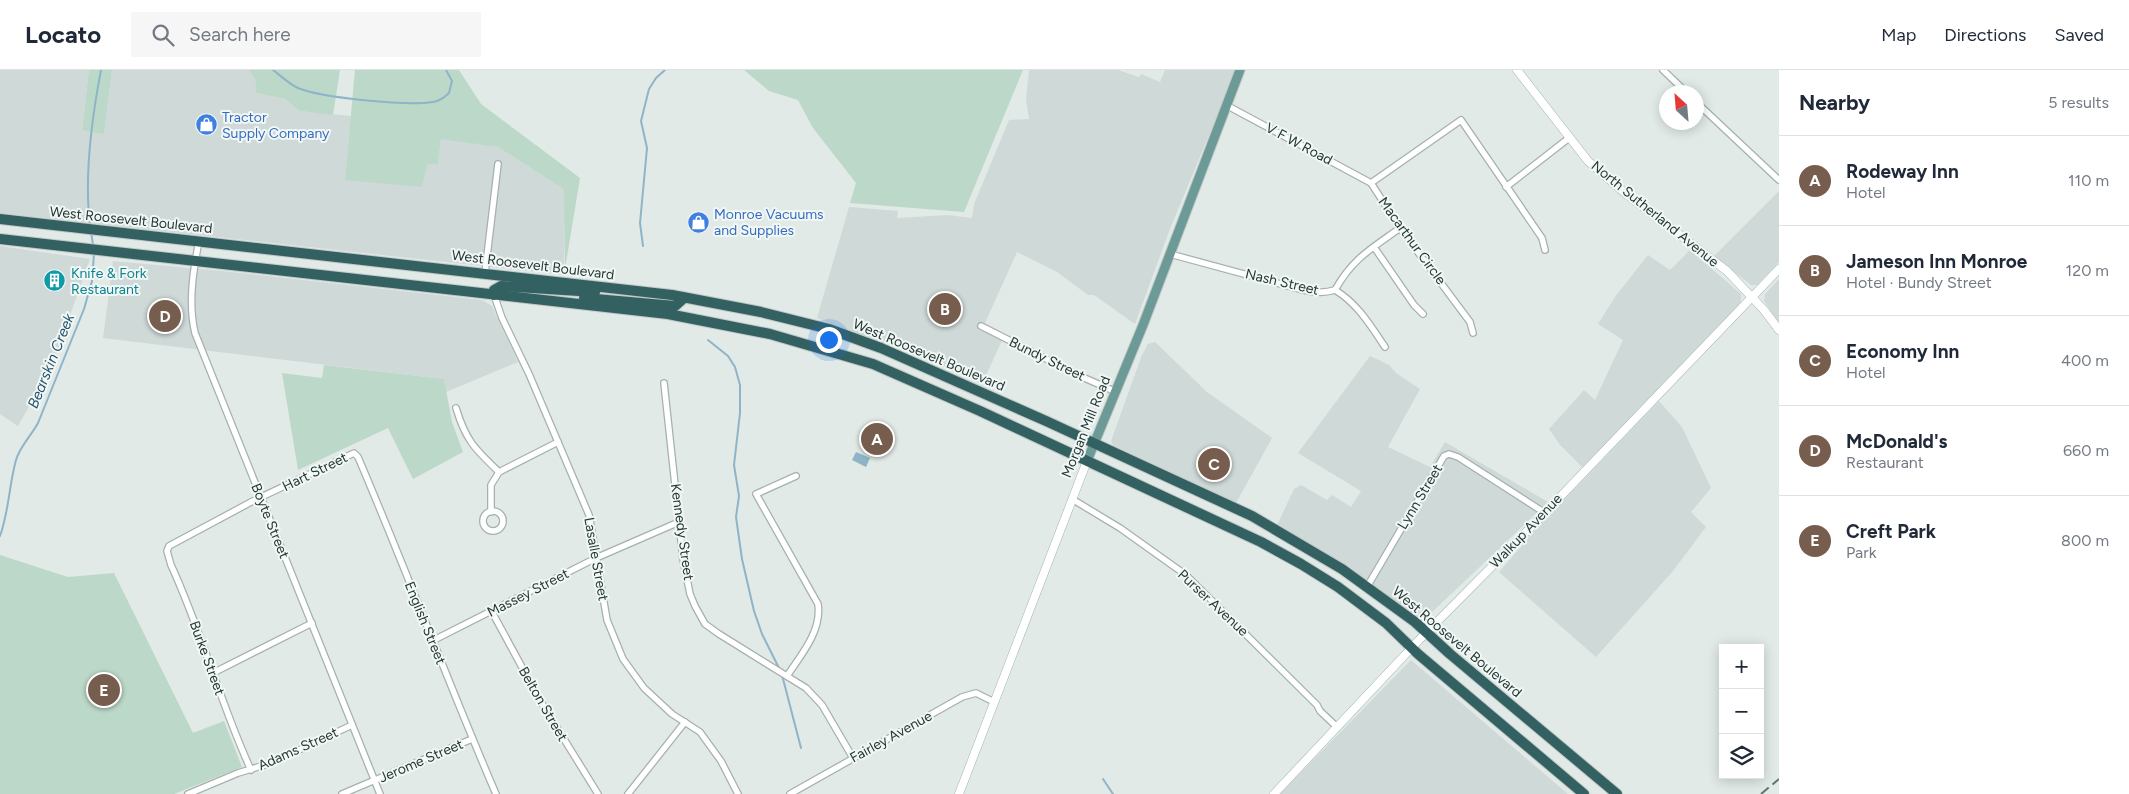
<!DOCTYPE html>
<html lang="en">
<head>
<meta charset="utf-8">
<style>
  :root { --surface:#fff; --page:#f6f6f7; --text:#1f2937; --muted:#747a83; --line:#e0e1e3; --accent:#765d4d }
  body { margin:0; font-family:Figtree,sans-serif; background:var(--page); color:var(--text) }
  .controls { position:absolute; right:15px; bottom:15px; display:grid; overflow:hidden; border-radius:0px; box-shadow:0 2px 12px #0003 }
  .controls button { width:45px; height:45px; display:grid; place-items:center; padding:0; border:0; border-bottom:1px solid var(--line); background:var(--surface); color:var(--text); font:25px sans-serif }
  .compass { position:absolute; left:1659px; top:15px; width:45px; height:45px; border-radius:50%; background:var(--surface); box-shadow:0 2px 12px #0003; rotate:334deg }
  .you { position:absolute; left:828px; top:269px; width:18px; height:18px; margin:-12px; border:4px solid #fff; border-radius:50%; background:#1a73e8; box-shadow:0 0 0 8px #1a73e833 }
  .badge { display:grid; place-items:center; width:32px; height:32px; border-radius:50%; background:var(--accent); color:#fff; font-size:16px; font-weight:700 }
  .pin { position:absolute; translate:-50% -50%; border:2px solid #fff; box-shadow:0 1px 5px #0006 }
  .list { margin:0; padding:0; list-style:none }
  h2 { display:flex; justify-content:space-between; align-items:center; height:65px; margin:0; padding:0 20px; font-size:21px }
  h2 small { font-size:16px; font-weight:400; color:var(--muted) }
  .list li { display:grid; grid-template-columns:32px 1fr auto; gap:15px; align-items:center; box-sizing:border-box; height:90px; padding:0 20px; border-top:1px solid var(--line) }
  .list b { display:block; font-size:19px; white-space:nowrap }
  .list p { margin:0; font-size:16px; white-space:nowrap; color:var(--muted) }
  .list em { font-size:16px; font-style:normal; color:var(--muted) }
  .icon { flex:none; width:28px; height:28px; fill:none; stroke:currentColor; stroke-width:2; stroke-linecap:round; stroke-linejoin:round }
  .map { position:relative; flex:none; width:1779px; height:724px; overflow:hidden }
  header { display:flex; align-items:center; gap:30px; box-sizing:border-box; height:70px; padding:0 25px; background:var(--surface); border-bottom:1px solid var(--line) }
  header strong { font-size:24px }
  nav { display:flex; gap:28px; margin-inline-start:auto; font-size:18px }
  .search { width:350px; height:45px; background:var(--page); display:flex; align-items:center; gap:12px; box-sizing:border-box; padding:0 18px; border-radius:0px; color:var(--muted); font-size:19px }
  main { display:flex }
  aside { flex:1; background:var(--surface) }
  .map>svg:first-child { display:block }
</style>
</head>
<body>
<header>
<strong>Locato</strong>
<div class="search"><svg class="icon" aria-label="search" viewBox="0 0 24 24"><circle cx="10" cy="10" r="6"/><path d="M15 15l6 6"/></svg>Search here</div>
<nav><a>Map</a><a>Directions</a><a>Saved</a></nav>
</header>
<main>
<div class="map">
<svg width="1779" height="724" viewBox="0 0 1779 724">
  <rect width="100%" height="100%" fill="#e1eae7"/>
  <g fill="#cfd9d7">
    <path d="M0,0H89L82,60L104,63L112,0H248L255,9L256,23L285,29L300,41L351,46L345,110L427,93L438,94L441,68L498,77L565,119L564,205L0,143Z"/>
    <path d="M1029,0H1118L1139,7L1141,4L1160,12L1165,0H1236L1170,159L1135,254L1094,225H1088L1057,202L1017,182L985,253L1005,264L982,314L892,274L861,265L817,248L849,137L898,141L897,148L948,145L972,148L974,134L1009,50L1029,49L1026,30Z"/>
    <path d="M1779,121V192L1757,215H1751L1714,186Z"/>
    <path d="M0,176L90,189L52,296L18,356L0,344Z"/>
    <path d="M1690,180L1741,224V231L1738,238L1692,284L1605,375L1582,397L1560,375L1549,359L1584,320L1595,330L1623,270L1598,254L1615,227L1648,185L1670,200Z"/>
    <path d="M113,191L222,201L482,230L492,236L518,292L446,322L444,309L103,268Z"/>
    <path d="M1779,209V253L1764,231L1765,224Z"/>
    <path d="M1155,272L1207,322L1272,368L1236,433L1113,375L1111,371L1142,285L1148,274Z"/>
    <path d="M1370,286L1389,295L1396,303L1420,319L1388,377L1430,397L1445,372L1548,432L1428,546L1416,548L1379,519L1328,485L1277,455L1294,419L1301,415L1327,430L1332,425L1351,437L1361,421L1298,383Z"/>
    <path d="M1659,331L1682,357L1711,418L1691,442L1706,457L1673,501L1596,587L1499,502L1537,458Z"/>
    <path d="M1411,590L1568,724H1280Z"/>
  </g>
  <g fill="#bcd8c9">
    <path d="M89,0H112L104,64L82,60Z"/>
    <path d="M248,0H340L333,45L300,41L285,29L256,23L255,9Z"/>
    <path d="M355,0H459L481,34L580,108L565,199L564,119L498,77L441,69L438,94H427L422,117L345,110Z"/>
    <path d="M744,0H1023L964,142L850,133L856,113L813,58L798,30L769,21Z"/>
    <path d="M324,295L444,309L452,352L463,382L413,409L388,358L298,400L282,303L322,308Z"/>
    <path d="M0,485L68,507L114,503L193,663L224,651L242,697L174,724H0Z"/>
  </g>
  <path fill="#8fb4c8" d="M856,382L870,388L866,397L852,390Z"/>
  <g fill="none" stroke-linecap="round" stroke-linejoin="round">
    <g stroke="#8fb4c8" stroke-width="2">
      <path d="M273,0C281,6 289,14 298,18C322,28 407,36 433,32C440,31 444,28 449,23L452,11L446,0"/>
      <path d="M90,155C84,107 92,47 101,0"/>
      <path d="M91,162L93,175"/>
      <path d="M643,176L640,153L647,78L641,51L649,19L656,8L665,0"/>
      <path d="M708,270L728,286L735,297L740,315V343L734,395L739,426L736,447L742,489L754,541L762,564L779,598"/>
      <path d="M0,466C9,441 9,415 16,390C20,376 31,366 38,353L84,239L92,211L94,184"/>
      <path d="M782,605L801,678"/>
      <path d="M1103,709L1113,724"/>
    </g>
    <defs>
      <g id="street">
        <path d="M1663,0L1686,22"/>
        <path d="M1696,32L1779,110"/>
        <path d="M1226,35L1371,113L1400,158L1470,252L1473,263"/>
        <path d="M1371,113L1461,50L1542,168L1545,180"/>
        <path d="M1506,117L1569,68"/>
        <path d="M199,171C193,201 188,234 195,263L380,724"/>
        <path d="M1374,177L1414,235L1423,244"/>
        <path d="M1170,184L1299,219C1312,222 1322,224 1335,220C1353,188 1371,179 1400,158"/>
        <path d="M485,203L498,94"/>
        <path d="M1335,220C1357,233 1371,256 1385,277"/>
        <path d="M494,225L502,248L529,304L589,445L607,550L623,589L644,618L672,644L700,662L721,691L738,724"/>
        <path d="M981,256L1080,306L1114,321"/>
        <path d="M664,313L683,489L690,524L695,536L705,554L719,564L806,618L822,635L853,688"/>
        <path d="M456,338C466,371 475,379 499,402"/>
        <path d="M1072,429L1120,458L1186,505L1317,635L1320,641L1337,657"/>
        <circle cx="493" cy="451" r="10"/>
        <path d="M491,442V415L499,402L558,372"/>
        <path d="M1367,517L1444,386L1449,384L1458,387L1545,443"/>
        <path d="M492,542L541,632L598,724"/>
        <path d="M432,571L596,488L679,452"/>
        <path d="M213,603L312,553"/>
        <path d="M787,606C801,585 822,561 818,534L756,424L796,406"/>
        <path d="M251,700C220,633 202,562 171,495L167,481L169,476L253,431L354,383L358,387C406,499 448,613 496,724"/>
        <path d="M188,724L238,703L271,693L352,655"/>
        <path d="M342,724L472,669"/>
        <path d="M628,724L685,652"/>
        <path d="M790,724L962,627L976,623L994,632"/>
      </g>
      <g id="secondary">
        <path d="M1517,0L1588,91L1626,124L1727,201L1764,240L1779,260"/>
        <path d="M959,724L1087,391"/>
        <path d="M1274,724L1419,570L1537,451L1779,199"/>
      </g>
      <path id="primary" d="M1087,391L1143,255L1240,0"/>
      <g id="highway">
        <path d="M0,149L672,225L761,242L829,259L881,278L1046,351L1252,446L1342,499L1415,552L1450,584L1617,724"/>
        <path d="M0,169L668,244L770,264L873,294L980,341L1261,472L1301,494L1338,517L1386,553L1418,584L1584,724"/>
        <path d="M494,225V220L501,216L595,222"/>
        <path d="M584,228L675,236L684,228"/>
      </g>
    </defs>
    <use href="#street" stroke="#a5b1ae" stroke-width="8"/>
    <use href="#secondary" stroke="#a2b4b1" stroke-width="9"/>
    <use href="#primary" stroke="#c2c7c7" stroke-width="11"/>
    <use href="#highway" stroke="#c2c7c7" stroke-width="12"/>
    <use href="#street" stroke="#fff" stroke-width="5.5"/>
    <use href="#secondary" stroke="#fff" stroke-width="8"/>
    <use href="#primary" stroke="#6b9a97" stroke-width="9"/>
    <use href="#highway" stroke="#336060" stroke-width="10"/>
    <path stroke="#5e7472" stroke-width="2" stroke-dasharray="10 5" stroke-linecap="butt" d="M1761,724L1779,709"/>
  </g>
  <defs>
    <symbol id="shop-disc" viewBox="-11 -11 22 22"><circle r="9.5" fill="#3f7fe0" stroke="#f1f7f5"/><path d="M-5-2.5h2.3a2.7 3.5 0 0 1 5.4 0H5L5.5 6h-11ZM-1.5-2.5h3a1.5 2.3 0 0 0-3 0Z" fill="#fff"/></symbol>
    <symbol id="building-disc" viewBox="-11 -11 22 22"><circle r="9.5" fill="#0f9aa8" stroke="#f1f7f5"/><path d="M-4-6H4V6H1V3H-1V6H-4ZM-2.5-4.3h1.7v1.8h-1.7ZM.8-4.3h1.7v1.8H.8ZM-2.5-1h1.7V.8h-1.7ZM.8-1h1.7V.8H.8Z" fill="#fff"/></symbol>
  </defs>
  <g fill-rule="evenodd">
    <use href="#shop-disc" x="194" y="42" width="25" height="25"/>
    <use href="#shop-disc" x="686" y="140" width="25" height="25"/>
    <use href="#building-disc" x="42" y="198" width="25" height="25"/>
  </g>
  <g text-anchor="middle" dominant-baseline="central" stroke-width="4" stroke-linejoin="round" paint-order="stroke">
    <g font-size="14" fill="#366cbe" stroke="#f1f7f5" text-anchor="start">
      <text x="222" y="47">Tractor<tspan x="222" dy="16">Supply Company</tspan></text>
      <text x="714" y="144">Monroe Vacuums<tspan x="714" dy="16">and Supplies</tspan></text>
    </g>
    <g font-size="14" fill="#243836" stroke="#f1f7f5">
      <text transform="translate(1299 74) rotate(28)">V F W Road</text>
      <text transform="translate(1655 144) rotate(39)">North Sutherland Avenue</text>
      <text transform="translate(131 150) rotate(6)">West Roosevelt Boulevard</text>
      <text transform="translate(1412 171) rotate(54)">Macarthur Circle</text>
      <text transform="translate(533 195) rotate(7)">West Roosevelt Boulevard</text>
      <text transform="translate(1282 212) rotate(13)">Nash Street</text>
      <text transform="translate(929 285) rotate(23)">West Roosevelt Boulevard</text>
      <text transform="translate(1047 289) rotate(26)">Bundy Street</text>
      <text transform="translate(1086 357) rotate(-68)">Morgan Mill Road</text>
      <text transform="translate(315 402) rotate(-26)">Hart Street</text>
      <text transform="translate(1420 427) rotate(-59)">Lynn Street</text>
      <text transform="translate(270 451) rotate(68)">Boyte Street</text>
      <text transform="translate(1526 461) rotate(-46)">Walkup Avenue</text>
      <text transform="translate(682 462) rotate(82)">Kennedy Street</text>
      <text transform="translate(596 489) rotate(80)">Lasalle Street</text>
      <text transform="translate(528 523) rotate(-27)">Massey Street</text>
      <text transform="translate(1213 533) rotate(43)">Purser Avenue</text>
      <text transform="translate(425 553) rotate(68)">English Street</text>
      <text transform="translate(1457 572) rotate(40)">West Roosevelt Boulevard</text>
      <text transform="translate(207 588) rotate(70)">Burke Street</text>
      <text transform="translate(543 634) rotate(60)">Belton Street</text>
      <text transform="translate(891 667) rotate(-29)">Fairley Avenue</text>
      <text transform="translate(298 679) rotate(-24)">Adams Street</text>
      <text transform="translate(421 691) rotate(-23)">Jerome Street</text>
    </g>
    <g font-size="14" fill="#0d838f" stroke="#f1f7f5" text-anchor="start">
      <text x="71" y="203">Knife &amp; Fork<tspan x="71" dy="16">Restaurant</tspan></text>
    </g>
    <g font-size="15" font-style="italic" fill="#25536c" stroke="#f1f7f5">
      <text transform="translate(51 291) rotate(-68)">Bearskin Creek</text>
    </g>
  </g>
</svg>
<div class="controls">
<button>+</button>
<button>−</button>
<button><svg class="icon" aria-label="layers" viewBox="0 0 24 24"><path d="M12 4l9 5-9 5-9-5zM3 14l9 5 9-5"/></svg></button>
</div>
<svg class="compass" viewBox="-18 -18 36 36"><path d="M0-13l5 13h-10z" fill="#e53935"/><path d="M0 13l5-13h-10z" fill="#747a83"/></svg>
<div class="you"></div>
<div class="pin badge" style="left:877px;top:369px">A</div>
<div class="pin badge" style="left:945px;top:239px">B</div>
<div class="pin badge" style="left:1214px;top:394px">C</div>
<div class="pin badge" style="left:165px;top:246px">D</div>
<div class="pin badge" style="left:104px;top:620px">E</div>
</div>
<aside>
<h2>Nearby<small>5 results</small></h2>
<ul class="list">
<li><span class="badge">A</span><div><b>Rodeway Inn</b><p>Hotel</p></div><em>110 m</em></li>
<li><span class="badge">B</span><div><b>Jameson Inn Monroe</b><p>Hotel · Bundy Street</p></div><em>120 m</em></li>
<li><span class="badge">C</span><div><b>Economy Inn</b><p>Hotel</p></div><em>400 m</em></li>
<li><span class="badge">D</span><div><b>McDonald's</b><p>Restaurant</p></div><em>660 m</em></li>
<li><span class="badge">E</span><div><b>Creft Park</b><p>Park</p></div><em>800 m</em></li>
</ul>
</aside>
</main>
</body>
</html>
